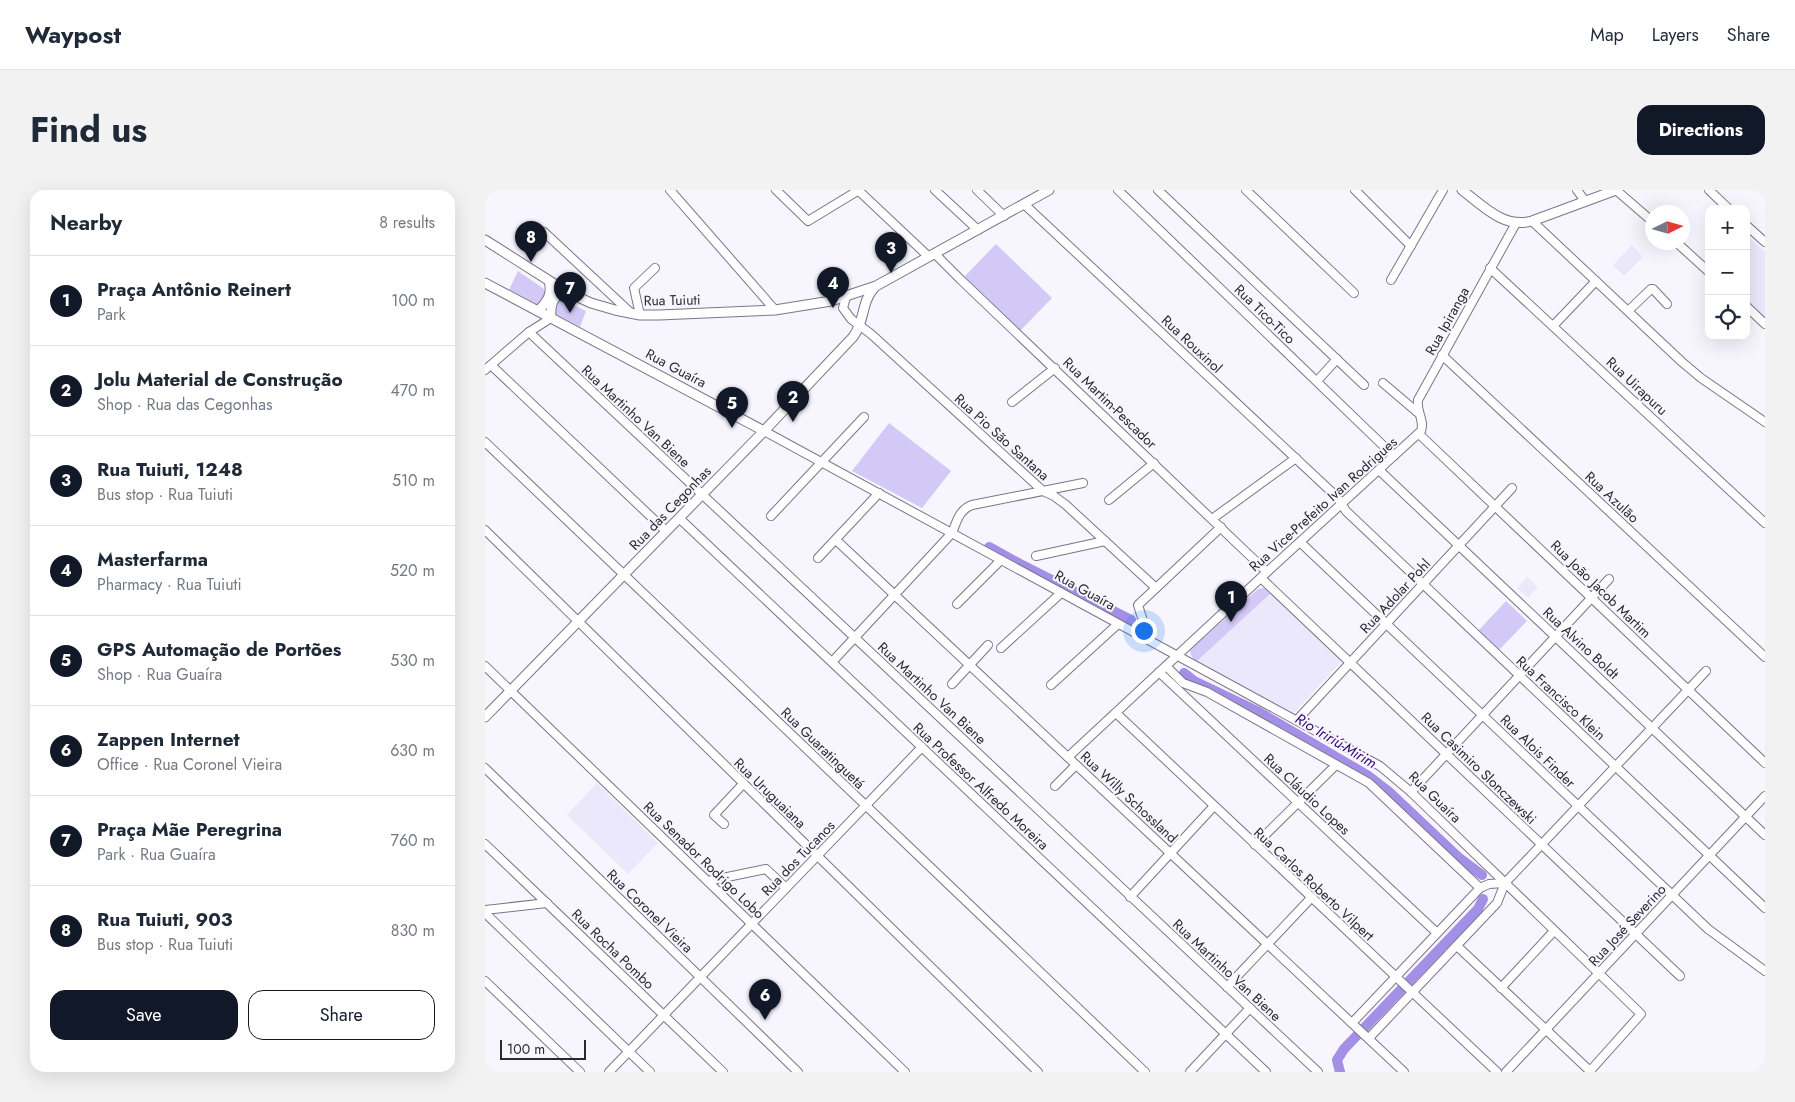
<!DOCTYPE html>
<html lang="en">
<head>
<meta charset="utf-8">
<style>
  :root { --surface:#fff; --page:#f2f2f3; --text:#1f2937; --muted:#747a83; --line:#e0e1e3; --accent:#111827 }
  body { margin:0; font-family:Jost,sans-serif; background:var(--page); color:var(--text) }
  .controls { position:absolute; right:15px; top:15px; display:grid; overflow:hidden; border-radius:10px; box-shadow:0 5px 20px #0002 }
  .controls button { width:45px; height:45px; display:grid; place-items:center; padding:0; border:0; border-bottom:1px solid var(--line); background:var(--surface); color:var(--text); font:25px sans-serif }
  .compass { position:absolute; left:1160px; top:15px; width:45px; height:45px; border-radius:50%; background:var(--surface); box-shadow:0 5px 20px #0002; rotate:85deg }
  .scale { position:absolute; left:15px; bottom:12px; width:86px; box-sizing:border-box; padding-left:5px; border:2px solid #2a2931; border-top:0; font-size:14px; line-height:18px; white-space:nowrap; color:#2a2931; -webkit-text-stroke:4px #f7f5fe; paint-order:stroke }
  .you { position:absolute; left:658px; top:440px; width:18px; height:18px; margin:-12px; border:4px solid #fff; border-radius:50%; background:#1a73e8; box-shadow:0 0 0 8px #1a73e833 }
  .badge { display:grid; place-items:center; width:32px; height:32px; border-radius:50%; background:var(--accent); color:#fff; font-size:16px; font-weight:700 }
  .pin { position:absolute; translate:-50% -41px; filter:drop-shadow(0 1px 2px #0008) }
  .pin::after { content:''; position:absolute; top:26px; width:18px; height:15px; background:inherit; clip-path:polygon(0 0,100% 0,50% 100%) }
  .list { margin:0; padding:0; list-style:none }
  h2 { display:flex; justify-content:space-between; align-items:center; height:65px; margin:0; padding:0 20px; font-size:21px }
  h2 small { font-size:16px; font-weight:400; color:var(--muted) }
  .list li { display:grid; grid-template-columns:32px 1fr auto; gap:15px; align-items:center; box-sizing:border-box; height:90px; padding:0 20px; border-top:1px solid var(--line) }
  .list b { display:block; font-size:19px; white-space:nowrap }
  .list p { margin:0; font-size:16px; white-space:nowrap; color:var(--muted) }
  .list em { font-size:16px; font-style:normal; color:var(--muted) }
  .actions { display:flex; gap:10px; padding:15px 20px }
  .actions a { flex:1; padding:11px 0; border:1px solid var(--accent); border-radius:15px; text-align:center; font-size:18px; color:var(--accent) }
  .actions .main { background:var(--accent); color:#fff }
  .icon { flex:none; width:28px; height:28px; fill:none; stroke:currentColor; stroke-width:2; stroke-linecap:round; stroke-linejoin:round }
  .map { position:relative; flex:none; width:1280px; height:882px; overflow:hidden; border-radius:15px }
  header { display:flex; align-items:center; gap:30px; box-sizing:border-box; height:70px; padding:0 25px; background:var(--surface); border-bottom:1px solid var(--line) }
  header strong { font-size:24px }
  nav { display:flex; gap:28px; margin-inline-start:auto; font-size:18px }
  .intro { display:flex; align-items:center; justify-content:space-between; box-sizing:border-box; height:120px; padding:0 30px }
  h1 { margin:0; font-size:35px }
  .button { padding:12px 22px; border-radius:15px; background:var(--accent); color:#fff; font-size:18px; font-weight:700 }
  main { display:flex; gap:30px; padding:0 30px }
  aside { flex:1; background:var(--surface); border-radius:15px; box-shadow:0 5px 20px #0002 }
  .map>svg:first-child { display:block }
</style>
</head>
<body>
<header>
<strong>Waypost</strong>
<nav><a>Map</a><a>Layers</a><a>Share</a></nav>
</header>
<div class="intro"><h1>Find us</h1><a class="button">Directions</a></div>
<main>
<aside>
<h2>Nearby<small>8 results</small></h2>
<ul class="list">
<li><span class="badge">1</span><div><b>Praça Antônio Reinert</b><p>Park</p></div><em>100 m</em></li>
<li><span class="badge">2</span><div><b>Jolu Material de Construção</b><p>Shop · Rua das Cegonhas</p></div><em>470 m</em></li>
<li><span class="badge">3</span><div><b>Rua Tuiuti, 1248</b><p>Bus stop · Rua Tuiuti</p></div><em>510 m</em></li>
<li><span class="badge">4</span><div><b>Masterfarma</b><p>Pharmacy · Rua Tuiuti</p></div><em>520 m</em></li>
<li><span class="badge">5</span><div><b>GPS Automação de Portões</b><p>Shop · Rua Guaíra</p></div><em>530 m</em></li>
<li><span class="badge">6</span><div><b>Zappen Internet</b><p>Office · Rua Coronel Vieira</p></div><em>630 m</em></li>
<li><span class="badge">7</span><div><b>Praça Mãe Peregrina</b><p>Park · Rua Guaíra</p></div><em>760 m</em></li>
<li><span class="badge">8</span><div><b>Rua Tuiuti, 903</b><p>Bus stop · Rua Tuiuti</p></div><em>830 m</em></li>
</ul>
<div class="actions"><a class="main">Save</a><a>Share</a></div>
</aside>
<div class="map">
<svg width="1280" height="882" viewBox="0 0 1280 882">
  <rect width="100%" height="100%" fill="#f7f5fe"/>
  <g fill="#ece8fb">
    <path d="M1261,45L1280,62V127L1261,110Z"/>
    <path d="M1147,55L1158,67L1139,86L1128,75Z"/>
    <path d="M1042,387L1053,397L1043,408L1032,398Z"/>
    <path d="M786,403L857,471L809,523L711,472Z"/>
    <path d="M112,593L173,653L143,684L82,625Z"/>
  </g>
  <g fill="#d2c9f6">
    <path d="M511,54L567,108L535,141L479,87Z"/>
    <path d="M33,81L59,99L61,105L55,114L48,115L23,102Z"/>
    <path d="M78,110L101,121L95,137L71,125L69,122L73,111Z"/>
    <path d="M404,233L466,281L437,318L367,281Z"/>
    <path d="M778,398L782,399L786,403L711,472L706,465L705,460L773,399Z"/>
    <path d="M1021,411L1042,431L1013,461L993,441Z"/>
  </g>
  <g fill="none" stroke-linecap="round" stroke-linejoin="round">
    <g stroke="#a48fe7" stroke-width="10">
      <path d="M504,357L535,374L646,430"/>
      <path d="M699,483L709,491L774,522L882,585L903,601L973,667L997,685"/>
      <path d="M855,882L852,870L859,859L993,719L998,709"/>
    </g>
    <defs>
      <g id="minor">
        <path d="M185,0L290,120"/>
        <path d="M291,0L323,31L374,0"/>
        <path d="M373,0L444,67"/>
        <path d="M450,0L493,40"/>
        <path d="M492,0L519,26"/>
        <path d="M633,0L909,266"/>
        <path d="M673,0L879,195"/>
        <path d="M761,0L869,103"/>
        <path d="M870,0L926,56"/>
        <path d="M1092,0L1100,11"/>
        <path d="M1131,0L1168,32"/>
        <path d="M1224,0L1244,19"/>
        <path d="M539,14L852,307L861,321L1280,718"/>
        <path d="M1047,31L1197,172L1216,188L1280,232"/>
        <path d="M1261,35L1280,52"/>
        <path d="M59,42L147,124"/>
        <path d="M1191,52L1224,82"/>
        <path d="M450,64L476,90L782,382"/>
        <path d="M1005,78L1280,333"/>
        <path d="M906,90L958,0"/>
        <path d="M361,107L358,118L366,129L386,144L558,301L569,306L581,315L671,398"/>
        <path d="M1261,116L1280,134"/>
        <path d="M1143,121L1166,99H1168L1182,114"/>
        <path d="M155,125L149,98L170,78"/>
        <path d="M1068,136L1111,91"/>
        <path d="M44,142L833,882"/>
        <path d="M957,165L1280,467"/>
        <path d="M6,175L181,341"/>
        <path d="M0,180L44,142L66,128"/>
        <path d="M832,191L852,169"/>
        <path d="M898,193L932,222"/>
        <path d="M527,212L570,178"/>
        <path d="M279,241L895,576L926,602L1156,824L1105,881"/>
        <path d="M934,244L1280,573"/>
        <path d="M0,252L660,882"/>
        <path d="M894,280L1280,645"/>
        <path d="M624,310L669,273"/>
        <path d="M286,326L379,227"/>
        <path d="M194,328L781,882"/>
        <path d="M727,329L811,268"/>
        <path d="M0,340L553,882"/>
        <path d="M351,350L919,882"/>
        <path d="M815,352L1223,739L1280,781"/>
        <path d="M551,366L620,351"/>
        <path d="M333,368L394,303"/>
        <path d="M776,388L1195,786"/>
        <path d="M472,414L516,370"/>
        <path d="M655,446L659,434L653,415L736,337"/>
        <path d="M516,458L576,403"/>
        <path d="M347,472L467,343C472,331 474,320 487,315L598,293"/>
        <path d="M0,476L420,882"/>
        <path d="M681,476L698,493L722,502L884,593L995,698"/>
        <path d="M674,482L952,743"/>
        <path d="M467,494L503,455"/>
        <path d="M566,495L633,434"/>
        <path d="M631,523L1012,882"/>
        <path d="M812,530L1027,298"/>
        <path d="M583,567L782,382L936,241C940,230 931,222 933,210L1031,33"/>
        <path d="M0,578L313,882"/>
        <path d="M570,596L591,575"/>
        <path d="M926,602L1124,389"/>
        <path d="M239,634L229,625L258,594"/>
        <path d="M0,654L238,882"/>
        <path d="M770,655L851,575"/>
        <path d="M223,691L281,679L301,698"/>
        <path d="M645,707L729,616"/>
        <path d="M0,720L62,713"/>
        <path d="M0,723L165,882"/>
        <path d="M972,756L1106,882"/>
        <path d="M0,791L95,882"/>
        <path d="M742,797L826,708"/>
        <path d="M1016,798L1069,741"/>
        <path d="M867,833L995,698L1004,694L1020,693"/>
        <path d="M884,848L1012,713L1020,693L1221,481"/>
        <path d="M124,882L437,557"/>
        <path d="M705,882L765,818"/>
        <path d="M1021,882L1280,606"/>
      </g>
      <g id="major">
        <path d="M977,0C998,16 1019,39 1047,31L1131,0"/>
        <path d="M0,50L82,102L106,113L130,120L155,125H174L290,120L346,111L391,96L564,0"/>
        <path d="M0,93L279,241"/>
        <path d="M53,121C62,112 68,104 64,91"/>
        <path d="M66,128C65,114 68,104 82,102"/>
        <path d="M0,527L279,241L368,147C380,132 376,112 389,98"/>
      </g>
    </defs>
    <use href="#minor" stroke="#7a768a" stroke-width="10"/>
    <use href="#major" stroke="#7a768a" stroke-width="11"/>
    <use href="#minor" stroke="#fff" stroke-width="8"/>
    <use href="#major" stroke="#fff" stroke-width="9"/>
  </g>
  <g text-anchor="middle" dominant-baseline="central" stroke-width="4" stroke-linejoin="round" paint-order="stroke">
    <g font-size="14" fill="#2a2931" stroke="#f7f5fe">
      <text transform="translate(187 110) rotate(-1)">Rua Tuiuti</text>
      <text transform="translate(780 124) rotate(44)">Rua Tico-Tico</text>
      <text transform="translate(962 131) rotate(-61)">Rua Ipiranga</text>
      <text transform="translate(707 154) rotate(43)">Rua Rouxinol</text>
      <text transform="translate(191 178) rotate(28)">Rua Guaíra</text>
      <text transform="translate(1152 196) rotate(43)">Rua Uirapuru</text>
      <text transform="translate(625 213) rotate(44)">Rua Martim-Pescador</text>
      <text transform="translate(151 226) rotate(43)">Rua Martinho Van Biene</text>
      <text transform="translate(517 247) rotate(42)">Rua Pio São Santana</text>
      <text transform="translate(1127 307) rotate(43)">Rua Azulão</text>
      <text transform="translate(838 314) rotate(-42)">Rua Vice-Prefeito Ivan Rodrigues</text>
      <text transform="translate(185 318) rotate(-46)">Rua das Cegonhas</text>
      <text transform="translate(1116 399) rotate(44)">Rua João Jacob Martim</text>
      <text transform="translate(600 400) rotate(29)">Rua Guaíra</text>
      <text transform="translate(910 406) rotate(-47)">Rua Adolar Pohl</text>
      <text transform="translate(1096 453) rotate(43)">Rua Alvino Boldt</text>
      <text transform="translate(447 503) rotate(43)">Rua Martinho Van Biene</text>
      <text transform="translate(1076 508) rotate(43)">Rua Francisco Klein</text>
      <text transform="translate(338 558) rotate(44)">Rua Guaratinguetá</text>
      <text transform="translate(1053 561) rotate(44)">Rua Alois Finder</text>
      <text transform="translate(994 578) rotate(44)">Rua Casimiro Slonczewski</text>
      <text transform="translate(496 596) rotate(43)">Rua Professor Alfredo Moreira</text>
      <text transform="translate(285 603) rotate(44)">Rua Uruguaiana</text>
      <text transform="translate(822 604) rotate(43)">Rua Cláudio Lopes</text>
      <text transform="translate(644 607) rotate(43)">Rua Willy Schossland</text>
      <text transform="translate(950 607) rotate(44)">Rua Guaíra</text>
      <text transform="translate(313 668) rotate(-46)">Rua dos Tucanos</text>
      <text transform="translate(219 670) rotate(44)">Rua Senador Rodrigo Lobo</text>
      <text transform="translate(829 694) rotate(43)">Rua Carlos Roberto Vilpert</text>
      <text transform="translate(165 721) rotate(44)">Rua Coronel Vieira</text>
      <text transform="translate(1142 735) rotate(-47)">Rua José Severino</text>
      <text transform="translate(128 759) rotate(44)">Rua Rocha Pombo</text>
      <text transform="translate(742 780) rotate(43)">Rua Martinho Van Biene</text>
    </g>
    <g font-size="15" font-style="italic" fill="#350471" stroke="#f7f5fe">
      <text transform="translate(851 551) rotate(31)">Rio Iririú-Mirim</text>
    </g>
  </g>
</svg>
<div class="controls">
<button>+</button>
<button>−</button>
<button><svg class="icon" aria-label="locate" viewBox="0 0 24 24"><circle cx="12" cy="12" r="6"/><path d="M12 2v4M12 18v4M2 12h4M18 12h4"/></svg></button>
</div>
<svg class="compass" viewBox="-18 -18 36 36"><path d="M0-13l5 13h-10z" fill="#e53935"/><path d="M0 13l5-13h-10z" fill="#747a83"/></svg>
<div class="scale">100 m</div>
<div class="you"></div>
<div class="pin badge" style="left:746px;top:432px">1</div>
<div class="pin badge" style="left:308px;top:232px">2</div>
<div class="pin badge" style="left:406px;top:83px">3</div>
<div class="pin badge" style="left:348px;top:118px">4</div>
<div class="pin badge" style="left:247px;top:238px">5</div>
<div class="pin badge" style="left:280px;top:830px">6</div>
<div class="pin badge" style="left:85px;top:123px">7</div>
<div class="pin badge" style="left:46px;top:72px">8</div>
</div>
</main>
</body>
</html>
